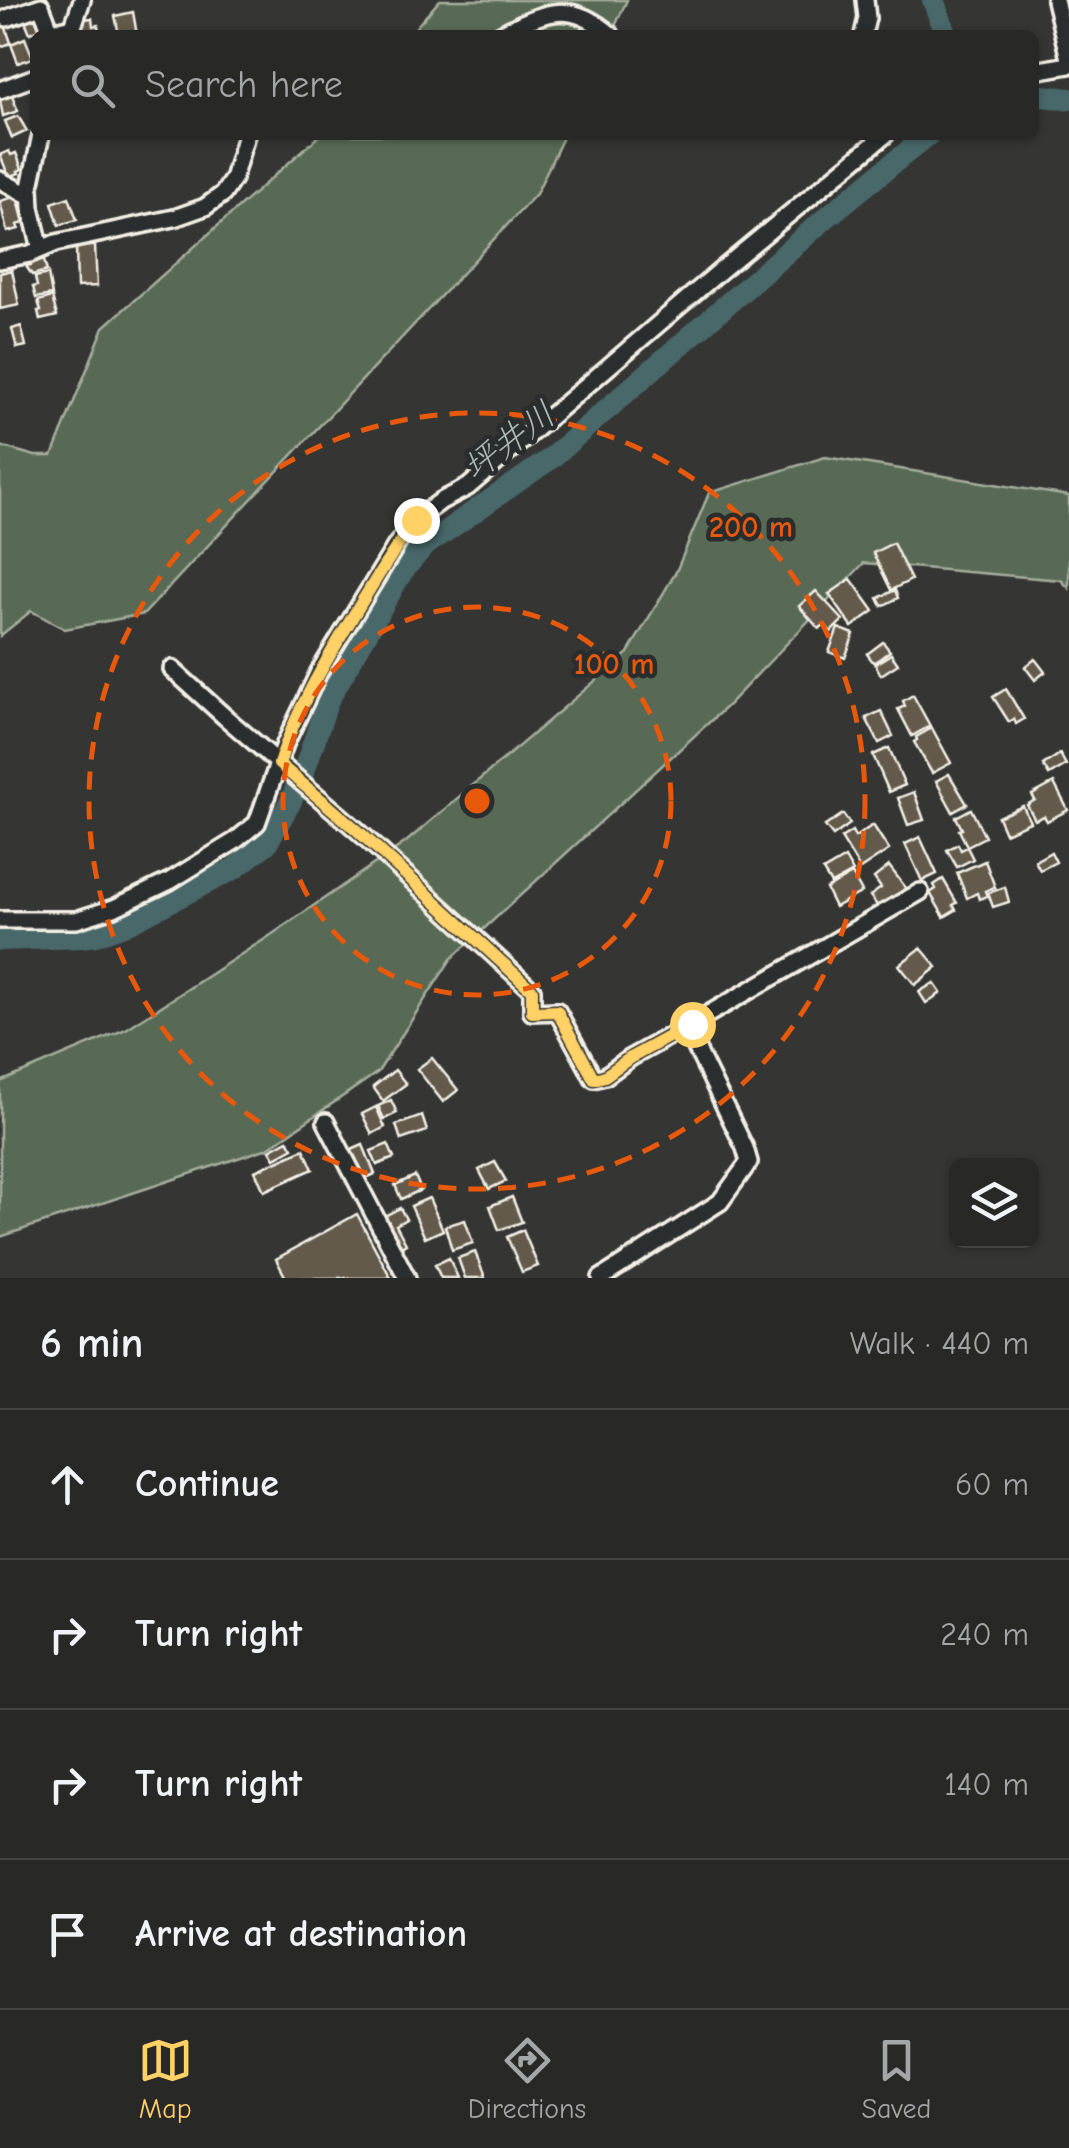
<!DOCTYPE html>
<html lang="en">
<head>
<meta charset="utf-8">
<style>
  :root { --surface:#282827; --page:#343433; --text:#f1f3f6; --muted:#a5a6a7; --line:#444; --accent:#ffd166 }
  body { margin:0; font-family:"Comic Neue","Klee One",sans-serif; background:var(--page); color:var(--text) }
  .controls { position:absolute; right:30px; bottom:30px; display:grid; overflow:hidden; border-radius:15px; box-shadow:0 2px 8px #0004 }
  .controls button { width:90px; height:90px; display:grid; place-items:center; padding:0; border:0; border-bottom:2px solid var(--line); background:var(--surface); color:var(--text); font:50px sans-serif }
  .stop { position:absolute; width:30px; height:30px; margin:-22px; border:8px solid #ffd166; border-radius:50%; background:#fff }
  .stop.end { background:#ffd166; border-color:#fff; box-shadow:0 2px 10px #0008 }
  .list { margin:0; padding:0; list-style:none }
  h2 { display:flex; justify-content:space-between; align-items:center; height:130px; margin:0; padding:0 40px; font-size:42px }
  h2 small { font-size:32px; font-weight:400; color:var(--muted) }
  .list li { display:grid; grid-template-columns:65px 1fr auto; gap:30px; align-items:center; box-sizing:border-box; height:150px; padding:0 40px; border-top:2px solid var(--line) }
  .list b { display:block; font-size:38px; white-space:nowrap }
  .list em { font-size:32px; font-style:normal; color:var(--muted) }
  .icon { flex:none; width:55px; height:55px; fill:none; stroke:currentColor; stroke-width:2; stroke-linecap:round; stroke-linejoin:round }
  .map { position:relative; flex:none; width:1069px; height:1278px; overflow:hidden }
  .search { position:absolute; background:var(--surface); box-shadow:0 2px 8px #0004; left:30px; right:30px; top:30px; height:110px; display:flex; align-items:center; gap:25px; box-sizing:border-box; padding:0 35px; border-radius:15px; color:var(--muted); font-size:38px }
  .sheet { height:730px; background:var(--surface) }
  nav { display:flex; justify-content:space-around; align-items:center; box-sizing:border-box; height:140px; border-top:2px solid var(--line); background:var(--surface); font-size:28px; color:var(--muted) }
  nav a { display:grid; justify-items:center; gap:5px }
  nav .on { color:var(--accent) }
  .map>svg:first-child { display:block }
</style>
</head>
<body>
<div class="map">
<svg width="1069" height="1278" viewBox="0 0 1069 1278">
  <rect width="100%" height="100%" fill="#353634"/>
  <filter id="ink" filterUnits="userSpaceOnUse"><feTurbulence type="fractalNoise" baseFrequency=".01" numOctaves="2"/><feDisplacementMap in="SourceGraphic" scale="20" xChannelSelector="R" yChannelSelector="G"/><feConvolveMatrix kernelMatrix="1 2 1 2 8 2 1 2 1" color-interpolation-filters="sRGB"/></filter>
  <g filter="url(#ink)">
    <g fill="#586b55" stroke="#a6ae9e" stroke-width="2.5">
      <path d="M440,0H627L611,35H409Z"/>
      <path d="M320,135H564L536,194L144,614L65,629L31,611L0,636V446L35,456H52L104,327Z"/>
      <path d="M825,457L1069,496V588L1061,580L864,563L728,705L451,959L378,1072L268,1148L0,1237V1082L126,1029L271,935L406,842L628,653L676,572L709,493Z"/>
    </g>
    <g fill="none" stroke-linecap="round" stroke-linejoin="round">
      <g stroke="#48676b" stroke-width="22">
        <path d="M933,0L946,35"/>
        <path d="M1034,95L1069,99"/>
        <path d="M0,940L80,937L96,935L124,925L234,869L267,843L291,801L307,762L328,700L402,572L423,547L550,459L827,217L928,135"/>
      </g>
    </g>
    <g fill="#635a4b" stroke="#f4f1e8" stroke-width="2.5">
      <path d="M35,11L42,28L30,33L23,16Z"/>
      <path d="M133,12L137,35L119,34L115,16Z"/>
      <path d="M92,18L93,26L98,25L99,35H79L77,20Z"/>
      <path d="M5,25L11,43L0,47V27Z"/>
      <path d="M25,38L33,58L18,63L11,44Z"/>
      <path d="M12,96L18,111L3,116L0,100Z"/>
      <path d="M18,116L27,131L12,138L5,121Z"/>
      <path d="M9,151L11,155L16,153L22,169L18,171L19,173L9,177L0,155Z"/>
      <path d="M17,196L24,223L17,225L19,229L7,232L0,201Z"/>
      <path d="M69,197L77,220L59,225L52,203Z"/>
      <path d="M76,246H95L97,286L77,287Z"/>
      <path d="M42,254L47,271L32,275L26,266L31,265L29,258Z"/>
      <path d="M12,270L19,305L0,309V273Z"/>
      <path d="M48,274L52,295L36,298L33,287L37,286L35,277Z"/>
      <path d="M52,297L57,316L40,320L38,311H41L38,301Z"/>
      <path d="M21,326L26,346L17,348L12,329Z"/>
      <path d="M893,543L911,580L891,590L873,553Z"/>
      <path d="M851,579L874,611L852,627L829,594Z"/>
      <path d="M895,590L898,598L882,606L878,598Z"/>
      <path d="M816,591L843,620L831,632L824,625L819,629L799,606Z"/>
      <path d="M838,628L854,634L845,658L829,652Z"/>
      <path d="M883,642L890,651L874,663L867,654Z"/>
      <path d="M891,654L898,664L881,675L875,664Z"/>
      <path d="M1035,659L1045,672L1035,680L1025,667Z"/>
      <path d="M1006,689L1024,719L1016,724L1014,719L1009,722L993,697Z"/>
      <path d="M913,695L930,726L912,736L898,709L905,706L903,701Z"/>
      <path d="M881,711L893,736L879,743L866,718Z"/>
      <path d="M932,728L951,763L932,773L914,742L917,740L916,737Z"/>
      <path d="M889,748L905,785L889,792L873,755Z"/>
      <path d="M1060,754L1066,765L1049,775L1043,765Z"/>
      <path d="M949,774L967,804L953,812L936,781Z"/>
      <path d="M1054,783L1068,810L1047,821L1044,816L1035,820L1027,805L1035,800L1032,795Z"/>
      <path d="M914,792L924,820L908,825L898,798Z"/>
      <path d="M1023,806L1030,822L1005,833L998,817Z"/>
      <path d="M971,809L985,837L967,846L959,830L962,829L956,817Z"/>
      <path d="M843,814L850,824L833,836L825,826Z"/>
      <path d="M873,825L889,850L860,869L841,838L852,831L855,837Z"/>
      <path d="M920,837L937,874L922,881L905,844Z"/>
      <path d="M958,844L961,850L967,847L973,859L957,867L947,850Z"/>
      <path d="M1051,852L1056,862L1040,870L1035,861Z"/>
      <path d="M845,858L853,872L831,884L823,871Z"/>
      <path d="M985,861L995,887L985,891L987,896L979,899L977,893L967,898L957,873Z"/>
      <path d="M889,866L906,888L879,908L870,896L881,888L874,878Z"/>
      <path d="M852,874L862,892L835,907L826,889Z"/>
      <path d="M943,879L957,903L953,905L956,910L944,917L930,893L936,889L934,885Z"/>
      <path d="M1005,887L1009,902L993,907L988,893Z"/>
      <path d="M921,948L937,967L915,985L899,965Z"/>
      <path d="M934,983L941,993L926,1003L919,992Z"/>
      <path d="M432,1058L458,1090L443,1102L417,1069Z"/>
      <path d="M395,1070L406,1084L383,1101L373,1087Z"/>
      <path d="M391,1100L397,1113L384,1119L378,1106Z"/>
      <path d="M376,1107L385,1127L372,1134L362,1114Z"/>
      <path d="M422,1116L427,1131L401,1140L396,1125Z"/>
      <path d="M288,1140L293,1148L275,1158L270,1150Z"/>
      <path d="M388,1144L394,1158L377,1165L371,1151Z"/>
      <path d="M363,1145L375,1174L359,1181L347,1152Z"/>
      <path d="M304,1149L313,1169L264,1191L255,1171Z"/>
      <path d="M495,1162L506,1181L489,1189L479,1170Z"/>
      <path d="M415,1176L421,1190L401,1199L395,1185Z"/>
      <path d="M512,1197L522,1222L499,1230L490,1206Z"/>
      <path d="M429,1198L443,1230L425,1238L411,1206Z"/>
      <path d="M400,1208L406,1219L396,1225L406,1244L396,1250L379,1219Z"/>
      <path d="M357,1214L391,1278H286L276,1259Z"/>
      <path d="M465,1220L473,1243L452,1250L445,1226Z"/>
      <path d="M523,1230L538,1266L522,1272L507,1237Z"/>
      <path d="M475,1252L485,1278H465L458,1258Z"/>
      <path d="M449,1258L458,1278H441L435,1265Z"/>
    </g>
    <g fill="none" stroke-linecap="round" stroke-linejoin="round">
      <defs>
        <g id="street">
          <path d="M1055,0L1069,59"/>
          <path d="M7,18L41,6L51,32L73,27"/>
          <path d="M70,35L82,0"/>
          <path d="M499,35C546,10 571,0 611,35"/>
          <path d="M863,35L867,18L865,0"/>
          <path d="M1034,71L1069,65"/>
          <path d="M0,90L35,77"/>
          <path d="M41,135L30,187L31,208L41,249"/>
          <path d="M0,180L30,196"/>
          <path d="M0,260L30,254L56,243L174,218L205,207L223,194L233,179L246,135"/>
          <path d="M172,669L225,717L357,830L532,990V1012L557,1011L594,1079L605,1076L630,1058L686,1027"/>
          <path d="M0,920H76L114,908L170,881L235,841L257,823L285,744L319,672L397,544L416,520L441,501L468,487L720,271L885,135"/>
          <path d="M326,1122L407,1278"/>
          <path d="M601,1278L720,1202L749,1162L745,1148L686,1027L920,892"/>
        </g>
      </defs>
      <use href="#street" stroke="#f4f1e8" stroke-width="22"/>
      <use href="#street" stroke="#2a2d2e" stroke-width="15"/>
    </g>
  </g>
  <g fill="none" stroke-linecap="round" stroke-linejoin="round" filter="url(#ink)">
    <path stroke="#ffd166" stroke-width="12" d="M416,520C392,551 373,584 352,618C324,664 295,712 279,764L357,830L532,990V1012L557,1011L594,1079L605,1076L630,1058L692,1024"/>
  </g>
  <g fill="none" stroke="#e8590c" stroke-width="5" stroke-dasharray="18 12">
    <circle cx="477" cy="801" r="194"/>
    <circle cx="477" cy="801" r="388"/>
  </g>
  <g text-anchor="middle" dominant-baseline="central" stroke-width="9" stroke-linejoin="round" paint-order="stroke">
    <g font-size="35" font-style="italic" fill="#afbab6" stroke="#2a2d2e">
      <text transform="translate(509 441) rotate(-37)">坪井川</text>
    </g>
  </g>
  <circle cx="477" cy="801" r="15" fill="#e8590c" stroke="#2a2d2e" stroke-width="5"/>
  <g font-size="30" text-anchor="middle" font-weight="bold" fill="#e8590c" stroke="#2a2d2e" stroke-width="9" stroke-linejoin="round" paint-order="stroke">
    <text x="751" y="537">200 m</text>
    <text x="614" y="674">100 m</text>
  </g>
</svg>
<div class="controls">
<button><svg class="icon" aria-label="layers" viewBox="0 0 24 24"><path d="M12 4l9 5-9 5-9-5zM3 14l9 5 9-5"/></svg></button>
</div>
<div class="stop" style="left:692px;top:1024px"></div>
<div class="stop end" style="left:416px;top:520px"></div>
<div class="search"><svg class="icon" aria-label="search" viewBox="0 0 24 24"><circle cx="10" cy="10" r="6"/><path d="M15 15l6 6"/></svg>Search here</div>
</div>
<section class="sheet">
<h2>6 min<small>Walk · 440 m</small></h2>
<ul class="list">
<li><svg class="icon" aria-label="ahead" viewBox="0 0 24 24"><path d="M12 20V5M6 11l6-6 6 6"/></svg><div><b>Continue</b></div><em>60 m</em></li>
<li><svg class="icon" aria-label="right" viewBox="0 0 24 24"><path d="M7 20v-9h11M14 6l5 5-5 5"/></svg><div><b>Turn right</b></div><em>240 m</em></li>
<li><svg class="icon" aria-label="right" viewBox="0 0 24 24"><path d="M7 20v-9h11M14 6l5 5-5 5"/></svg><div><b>Turn right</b></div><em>140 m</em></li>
<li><svg class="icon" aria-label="arrive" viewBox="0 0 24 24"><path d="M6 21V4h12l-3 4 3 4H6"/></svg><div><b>Arrive at destination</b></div></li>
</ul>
</section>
<nav>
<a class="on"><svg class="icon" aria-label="map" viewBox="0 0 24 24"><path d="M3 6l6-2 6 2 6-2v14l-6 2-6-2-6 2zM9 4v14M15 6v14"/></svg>Map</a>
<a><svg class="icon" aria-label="directions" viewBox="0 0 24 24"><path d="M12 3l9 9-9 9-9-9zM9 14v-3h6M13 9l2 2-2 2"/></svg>Directions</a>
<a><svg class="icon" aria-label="saved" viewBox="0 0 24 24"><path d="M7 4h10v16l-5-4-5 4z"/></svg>Saved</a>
</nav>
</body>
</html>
